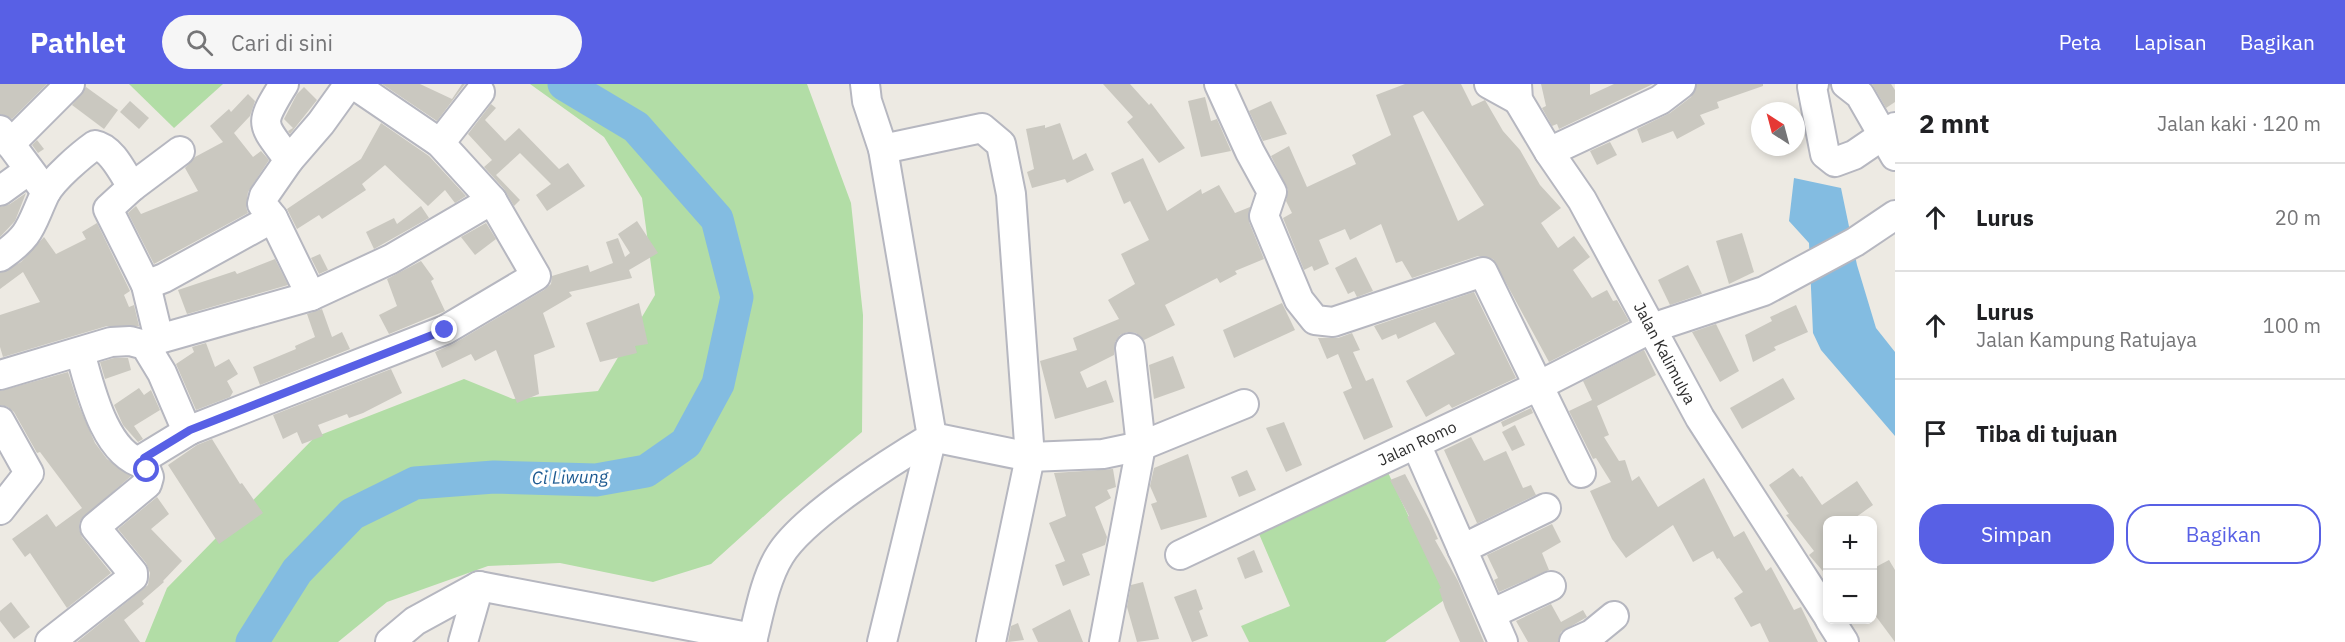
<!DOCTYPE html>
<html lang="id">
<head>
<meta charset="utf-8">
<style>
  :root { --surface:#fff; --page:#f6f6f6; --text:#202124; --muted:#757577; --line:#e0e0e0; --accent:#5860e5 }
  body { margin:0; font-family:"IBM Plex Sans",sans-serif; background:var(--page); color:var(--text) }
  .controls { position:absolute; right:18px; bottom:18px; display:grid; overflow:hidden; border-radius:12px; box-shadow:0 3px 9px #0003 }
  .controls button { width:54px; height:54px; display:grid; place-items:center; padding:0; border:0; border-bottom:2px solid var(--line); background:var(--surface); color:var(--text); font:30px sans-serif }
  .compass { position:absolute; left:1751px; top:18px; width:54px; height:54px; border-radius:50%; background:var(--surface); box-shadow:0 3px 9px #0003; rotate:324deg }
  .stop { position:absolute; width:18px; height:18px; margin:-14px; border:4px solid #5860e5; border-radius:50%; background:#fff }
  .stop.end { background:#5860e5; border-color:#fff; box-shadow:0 2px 6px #0008 }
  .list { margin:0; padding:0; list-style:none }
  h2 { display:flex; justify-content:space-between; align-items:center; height:78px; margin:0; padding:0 24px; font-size:26px }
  h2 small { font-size:20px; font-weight:400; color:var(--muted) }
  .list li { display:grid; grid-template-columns:39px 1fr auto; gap:18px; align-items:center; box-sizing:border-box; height:108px; padding:0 24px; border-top:2px solid var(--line) }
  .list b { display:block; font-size:22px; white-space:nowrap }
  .list p { margin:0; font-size:20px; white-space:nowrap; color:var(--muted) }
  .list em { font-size:20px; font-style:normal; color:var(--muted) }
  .actions { display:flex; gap:12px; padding:18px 24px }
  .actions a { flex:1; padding:14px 0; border:2px solid var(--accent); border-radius:24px; text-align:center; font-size:21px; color:var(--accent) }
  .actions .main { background:var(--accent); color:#fff }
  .icon { flex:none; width:33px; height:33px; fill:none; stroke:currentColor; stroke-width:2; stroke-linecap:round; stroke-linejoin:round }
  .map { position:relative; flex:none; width:1895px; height:558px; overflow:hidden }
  header { display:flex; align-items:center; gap:36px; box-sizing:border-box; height:84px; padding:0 30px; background:var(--accent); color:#fff }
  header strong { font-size:28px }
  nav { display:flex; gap:33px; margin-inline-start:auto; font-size:21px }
  .search { width:420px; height:54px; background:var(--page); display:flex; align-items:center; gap:15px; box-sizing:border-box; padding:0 21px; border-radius:33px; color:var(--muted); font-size:22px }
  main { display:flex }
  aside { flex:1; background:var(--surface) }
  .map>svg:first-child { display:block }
</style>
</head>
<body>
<header>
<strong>Pathlet</strong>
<div class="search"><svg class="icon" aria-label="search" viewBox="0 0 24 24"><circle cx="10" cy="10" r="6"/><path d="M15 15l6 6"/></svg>Cari di sini</div>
<nav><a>Peta</a><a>Lapisan</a><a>Bagikan</a></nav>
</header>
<main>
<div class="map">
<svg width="1895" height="558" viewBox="0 0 1895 558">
  <rect width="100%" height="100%" fill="#edeae3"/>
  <g fill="#b2dda6">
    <path d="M129,0H223L174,44Z"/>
    <path d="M530,0H807L851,119L863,231L862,348L784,414L711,480L653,498L560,479L488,482L387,518L338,558H145L167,504L315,353L464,295L513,315L598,307L655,211L642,114L604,53Z"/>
    <path d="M1376,363L1447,514L1385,558H1249L1241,542L1290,522L1250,429Z"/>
  </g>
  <path fill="#83bce1" d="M1794,94L1841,104L1857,181L1876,244L1895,268V352L1821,266L1813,249L1809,159L1789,137Z"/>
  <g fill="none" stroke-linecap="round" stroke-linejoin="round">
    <path stroke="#83bce1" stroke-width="33" d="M252,558L297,487L352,430L415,399L494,393L596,396L646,387L686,359L718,300L737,213L717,135L636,43L564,0"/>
  </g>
  <g fill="#cac8c0" fill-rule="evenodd">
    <path d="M0,0H47L12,35L0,30Z"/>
    <path d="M382,0H420L452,15L462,0H465L437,37Z"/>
    <path d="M1103,0H1130L1149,21L1151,19L1185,64L1159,79L1127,38L1133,33Z"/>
    <path d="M1405,0H1461L1472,22L1485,16L1503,47L1520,66L1540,101L1561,124L1541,139L1558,164L1574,152L1590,173L1573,186L1592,214L1607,206L1613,217L1617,216L1629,237L1549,278L1493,175L1478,172L1412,194L1402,177L1396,179L1381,140L1350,156L1345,145L1319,156L1329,180L1314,187L1312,182L1304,186L1283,134L1292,129L1286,117L1288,106L1271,72L1289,62L1307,103L1356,80L1352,71L1391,51L1376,11ZM1423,27L1484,121L1458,137L1413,32Z"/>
    <path d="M1541,0H1590V11L1614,0H1653L1559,45L1557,40L1552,42L1542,24L1546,22Z"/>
    <path d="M1697,0H1763V2L1717,18L1719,24L1700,31L1705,40L1677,55L1673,47L1642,59L1637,45L1670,29L1691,13Z"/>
    <path d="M1872,0H1891L1895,6V18L1886,24Z"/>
    <path d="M86,3L118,26L104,45L72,21Z"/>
    <path d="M304,3L317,16L290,50L288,47L293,44L284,35L297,10Z"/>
    <path d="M248,10L255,17L250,32L234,49L253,73L261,67L269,76L248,108L246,123L248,129L154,180L128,129L136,122L141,130L198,107L185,84L195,73L223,58L210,42L229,25L231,28Z"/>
    <path d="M1205,13L1211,37L1217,35L1231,67L1201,73L1188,17Z"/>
    <path d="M130,17L149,34L139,45L120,28Z"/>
    <path d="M1271,17L1287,50L1263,57L1249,27Z"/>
    <path d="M491,20L496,24L485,36L505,57L519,44L559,85L568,79L585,102L547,127L536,111L551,100L520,69L496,91L520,116L514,122L504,105L484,83L492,76L468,50Z"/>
    <path d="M381,39L429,72L466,112L455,119L445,106L428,122L385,81L362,100L366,106L322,135L319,131L297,145L287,125L361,75Z"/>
    <path d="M1060,39L1073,76L1086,69L1094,86L1067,99L1065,95L1032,104L1027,88L1034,85L1026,45L1045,41V44Z"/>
    <path d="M37,56L44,65L38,69L32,61Z"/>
    <path d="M1610,58L1617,71L1597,81L1590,67Z"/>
    <path d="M1143,74L1167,127L1201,105L1202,110L1219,101L1235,129L1250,123L1249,138L1264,175L1235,187L1237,190L1220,199L1217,194L1165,221L1175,241L1144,256L1136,249L1128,248L1120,251L1115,258L1114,271L1080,288L1087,304L1106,296L1114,318L1055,335L1040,277L1077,266L1073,254L1119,235L1108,216L1135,200L1121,170L1149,156L1130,117L1124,120L1111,89Z"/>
    <path d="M26,109L15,137L0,153V123L10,120Z"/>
    <path d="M421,122L429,134L374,165L366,148L394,134L397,140Z"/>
    <path d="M637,137L658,169L629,186L632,194L569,208L572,212L543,229L555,263L534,271L539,310L517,319L496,266L475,277L471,270L442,284L435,268L453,260L544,206L551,200L552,192L588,181L590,188L613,179L606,158L618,154L625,173L630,169L618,150Z"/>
    <path d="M97,139L130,207L124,211L129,223L134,221L139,242H107L3,273L0,263V231L40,218L23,188L0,205V189L21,178L44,153L56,170L86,155L82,148Z"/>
    <path d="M486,139L496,155L475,171L461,153Z"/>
    <path d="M1742,149L1754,188L1729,200L1716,157Z"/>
    <path d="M320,170L328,186L319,190L311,174Z"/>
    <path d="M1356,173L1373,207L1357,213L1354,207L1348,210L1335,184Z"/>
    <path d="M275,175L288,201L187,230L178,206L235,187L237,190Z"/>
    <path d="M421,177L434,195L431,197L445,227L389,250L379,231L397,222L387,195Z"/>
    <path d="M1688,181L1702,210L1670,221L1658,196Z"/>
    <path d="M1474,208L1516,294L1452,324L1449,320L1426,333L1406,297L1455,270L1435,238L1398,255L1396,250L1382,256L1374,242Z"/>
    <path d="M639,219L648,260L635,262L637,269L600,278L586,239Z"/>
    <path d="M1282,219L1295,246L1234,274L1223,246Z"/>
    <path d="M1796,221L1808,248L1774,263L1776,266L1753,278L1745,251L1772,237L1770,233Z"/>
    <path d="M322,225L332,253L342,248L350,265L260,301L253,283L296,265L295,262L315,253L307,230Z"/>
    <path d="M1716,240L1739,287L1720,298L1692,248Z"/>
    <path d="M1352,249L1360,266L1353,268L1366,297L1373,294L1393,343L1364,356L1343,308L1352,304L1338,270L1327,275L1318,254H1338Z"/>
    <path d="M206,259L215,283L229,275L238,290L227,297L233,308L230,313L196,326L176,280L194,268L192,263Z"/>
    <path d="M1644,266L1656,291L1597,322L1609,351L1604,353L1619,377L1625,376L1632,397L1639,392L1658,423L1704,394L1734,453L1744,447L1766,487L1771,483L1794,526L1801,523L1818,558H1769L1760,539L1751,543L1734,514L1743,508L1719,474L1717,475L1713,467L1693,478L1673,441L1626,474L1612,455L1590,407L1611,398L1596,374L1593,375L1569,327L1592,316L1583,297Z"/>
    <path d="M1173,272L1185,304L1154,315L1149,281Z"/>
    <path d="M114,274H128L131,286L105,295L100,278Z"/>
    <path d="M391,285L402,309L363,329L349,334L347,330L318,341L323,352L302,360L297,348L283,355L273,331Z"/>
    <path d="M68,288L79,322L95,359L107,375L131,392L80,437L79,445L82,453L111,489L67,524L30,469L25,473L12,455L47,430L56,443L82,424L40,368L37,369L14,328L8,323L0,321V307Z"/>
    <path d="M1783,294L1795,315L1742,345L1730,324Z"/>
    <path d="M139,304L144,311L151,306L160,326L134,342L143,355L138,358L123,341L114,321Z"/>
    <path d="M1531,324L1533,329L1503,343L1501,338Z"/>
    <path d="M1284,338L1302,381L1286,388L1266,344Z"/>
    <path d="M1515,341L1525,361L1512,367L1502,348Z"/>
    <path d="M1471,353L1484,377L1506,367L1523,404L1531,401L1536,411L1472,442L1477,439L1444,366Z"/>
    <path d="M212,355L240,400L242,399L263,429L219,460L168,381L197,361Z"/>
    <path d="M1188,370L1207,433L1161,446L1151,420L1157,418L1150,402L1154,384Z"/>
    <path d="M1793,384L1800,393L1802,392L1822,421L1857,397L1873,421L1852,436H1827V492L1809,471L1814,467L1786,431L1789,430L1769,401Z"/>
    <path d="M1113,385L1116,403L1107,406L1111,414L1095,423L1107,453L1105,461L1082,470L1090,491L1063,502L1055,481L1065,477L1049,439L1066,432L1054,389Z"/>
    <path d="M1247,386L1256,406L1239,413L1231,393Z"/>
    <path d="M1405,390L1429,435L1438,455L1435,456L1458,497L1484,558H1460L1445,524L1439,505L1441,504L1407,433L1409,432L1390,396Z"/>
    <path d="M157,413L169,430L151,445L182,477L163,497L164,498L142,517L144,520L124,536L140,558H77L148,501L150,489L146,479L118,445Z"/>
    <path d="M1552,440L1561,458L1542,469L1549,486L1499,508L1494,496L1498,494L1487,471Z"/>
    <path d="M1254,466L1263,488L1245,495L1237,474Z"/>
    <path d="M1889,476L1895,486V558L1872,527V485Z"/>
    <path d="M1143,498L1159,555L1137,558L1127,523L1131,501Z"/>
    <path d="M1196,505L1203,525L1199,527L1208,552L1192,558L1174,513Z"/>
    <path d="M11,518L30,543L14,555L0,537V527Z"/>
    <path d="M1551,520L1561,538L1583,526L1587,533L1561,548L1558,558H1528L1516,537Z"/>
    <path d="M1070,525L1083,558H1038L1032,545Z"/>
    <path d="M1018,539L1024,556L1008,558L1011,542Z"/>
  </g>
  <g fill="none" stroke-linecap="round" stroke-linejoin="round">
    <defs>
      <g id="minor">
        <path d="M353,0L440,59L492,116"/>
        <path d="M1219,0L1250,68L1272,108L1264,132L1299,216L1315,236L1333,238L1483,188L1581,389"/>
        <path d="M1489,0L1518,16"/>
        <path d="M1517,0L1518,16L1549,68L1582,116L1700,334L1828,532"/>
        <path d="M1814,0L1812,3L1825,70L1835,78L1854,71L1895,43"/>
        <path d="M1846,0L1860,11L1895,72"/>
        <path d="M0,46L46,108"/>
        <path d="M440,59L480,8"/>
        <path d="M10,60L70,0"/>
        <path d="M883,65L982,44L1001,60L1011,110L1030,373L991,558"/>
        <path d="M1549,68L1660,16L1681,0"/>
        <path d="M289,76L321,39L349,0"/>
        <path d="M0,107L29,86"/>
        <path d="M0,173C32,151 30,142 45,110C53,95 81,71 95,61C112,64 123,89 132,103"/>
        <path d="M146,201L164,194L273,134"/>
        <path d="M159,255L146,201L108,125L132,103L180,67"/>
        <path d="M145,261L159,255L311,212"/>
        <path d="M80,268C90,303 104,370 144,380"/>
        <path d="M0,291L111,258L130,257L145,261L162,289L183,338L190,346L445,246L536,192L492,116L391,175L311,212L273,134L262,120L264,112L289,76C261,38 258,42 284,0"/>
        <path d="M0,337L29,389L0,426"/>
        <path d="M1416,360L1503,558"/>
        <path d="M1462,465L1546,424"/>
        <path d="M1180,471L1536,303L1652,244L1764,207L1855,158L1895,131"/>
        <path d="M1491,530L1551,502"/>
        <path d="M1830,536L1844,558"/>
        <path d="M50,558L133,493V489L95,443L147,400L149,393L144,380V374L190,346"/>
        <path d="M390,558L415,537L479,502L753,554"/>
        <path d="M463,558L479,502"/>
        <path d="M752,558C759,530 765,495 780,471C803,433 892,377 932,353L883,65L867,17L865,0"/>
        <path d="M882,558L932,353L1030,373L1103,370L1141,362L1244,320"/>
        <path d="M1104,558L1141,362L1130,264"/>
        <path d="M1574,558L1592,550L1614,532"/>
      </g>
    </defs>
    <use href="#minor" stroke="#b6b7c0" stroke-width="32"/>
    <use href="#minor" stroke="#fff" stroke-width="28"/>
  </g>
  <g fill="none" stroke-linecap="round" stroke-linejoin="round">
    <path stroke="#5860e5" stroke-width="8" d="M147,386L144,381V374L190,346L445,246"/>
  </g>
  <g text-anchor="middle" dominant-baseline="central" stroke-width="6" stroke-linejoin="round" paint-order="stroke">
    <g font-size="16" fill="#2e2e2e" stroke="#fff">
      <text transform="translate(1665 269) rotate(62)">Jalan Kalimulya</text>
      <text transform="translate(1417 359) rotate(-25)">Jalan Romo</text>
    </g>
    <g font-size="18" font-style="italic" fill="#1f5b91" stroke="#fff">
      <text transform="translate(570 393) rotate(-1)">Ci Liwung</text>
    </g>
  </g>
</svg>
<div class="controls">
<button>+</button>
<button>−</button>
</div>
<svg class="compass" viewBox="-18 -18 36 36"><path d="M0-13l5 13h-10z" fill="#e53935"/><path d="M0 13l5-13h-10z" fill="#757577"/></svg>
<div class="stop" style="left:147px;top:386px"></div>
<div class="stop end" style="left:445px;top:246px"></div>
</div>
<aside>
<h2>2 mnt<small>Jalan kaki · 120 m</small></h2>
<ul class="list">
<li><svg class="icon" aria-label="ahead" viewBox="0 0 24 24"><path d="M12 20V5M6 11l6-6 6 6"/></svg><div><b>Lurus</b></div><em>20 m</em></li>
<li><svg class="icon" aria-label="ahead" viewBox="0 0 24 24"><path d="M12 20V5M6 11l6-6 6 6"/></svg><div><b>Lurus</b><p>Jalan Kampung Ratujaya</p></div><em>100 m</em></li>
<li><svg class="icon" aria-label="arrive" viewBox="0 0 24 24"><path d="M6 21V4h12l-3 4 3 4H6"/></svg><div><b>Tiba di tujuan</b></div></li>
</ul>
<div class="actions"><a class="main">Simpan</a><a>Bagikan</a></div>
</aside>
</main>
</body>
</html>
